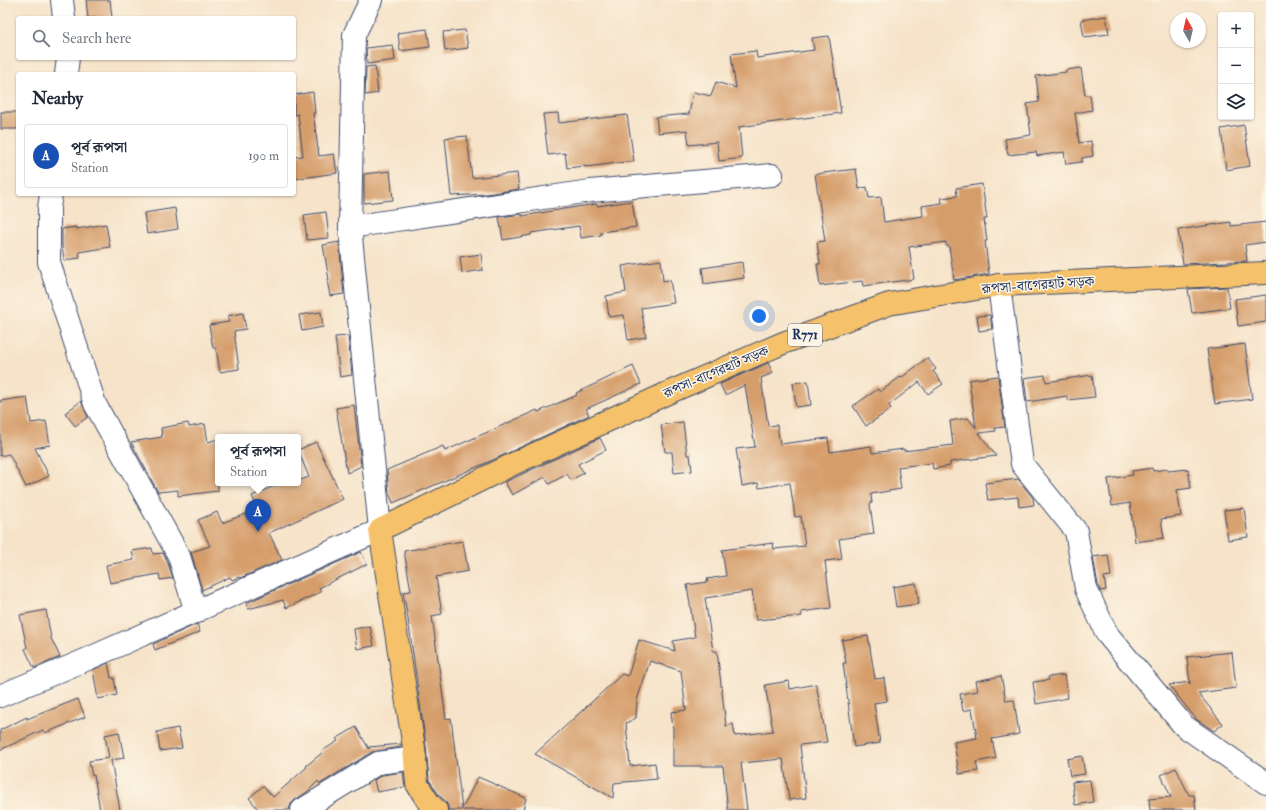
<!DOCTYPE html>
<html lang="en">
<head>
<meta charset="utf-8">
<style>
  :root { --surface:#fff; --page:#f2f2f3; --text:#1f2937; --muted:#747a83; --line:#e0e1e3; --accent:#0f766e }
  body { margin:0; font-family:"IM FELL Double Pica","Noto Serif Bengali",serif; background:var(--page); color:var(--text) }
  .controls { position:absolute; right:12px; top:12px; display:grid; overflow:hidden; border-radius:4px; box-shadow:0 1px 3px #0004 }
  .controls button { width:36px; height:36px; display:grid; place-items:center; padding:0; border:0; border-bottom:1px solid var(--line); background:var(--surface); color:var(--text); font:20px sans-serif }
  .compass { position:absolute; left:1170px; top:12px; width:36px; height:36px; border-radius:50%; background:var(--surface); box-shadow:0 1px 3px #0004; rotate:352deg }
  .you { position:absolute; left:759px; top:316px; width:14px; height:14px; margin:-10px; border:3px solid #fff; border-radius:50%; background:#1a73e8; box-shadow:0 0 0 6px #1a73e833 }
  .badge { display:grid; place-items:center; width:26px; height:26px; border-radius:50%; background:var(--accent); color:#fff; font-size:13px; font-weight:700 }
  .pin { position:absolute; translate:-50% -33px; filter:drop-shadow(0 1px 2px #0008) }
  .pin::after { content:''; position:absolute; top:21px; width:14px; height:12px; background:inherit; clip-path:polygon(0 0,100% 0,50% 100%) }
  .popup { position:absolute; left:215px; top:434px; width:86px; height:52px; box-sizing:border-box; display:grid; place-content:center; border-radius:4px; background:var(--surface); filter:drop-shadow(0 1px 3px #0005); font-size:13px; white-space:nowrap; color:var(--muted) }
  .popup b { font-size:15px; color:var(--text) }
  .popup::after { content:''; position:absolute; left:50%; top:100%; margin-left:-8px; border:8px solid transparent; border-top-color:var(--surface) }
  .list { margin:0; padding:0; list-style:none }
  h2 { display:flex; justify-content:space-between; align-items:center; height:52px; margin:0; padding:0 16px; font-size:17px }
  h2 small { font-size:13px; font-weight:400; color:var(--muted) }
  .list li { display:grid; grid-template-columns:26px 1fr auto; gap:12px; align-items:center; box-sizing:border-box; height:64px; margin:0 8px 8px; padding:0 8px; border:1px solid var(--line); border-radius:4px }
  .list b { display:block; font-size:15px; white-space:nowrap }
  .list p { margin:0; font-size:13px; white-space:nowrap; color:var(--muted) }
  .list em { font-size:13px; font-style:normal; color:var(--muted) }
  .icon { flex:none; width:22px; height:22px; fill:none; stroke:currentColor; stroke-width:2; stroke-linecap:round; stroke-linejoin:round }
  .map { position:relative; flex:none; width:1266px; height:810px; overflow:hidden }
  .search { position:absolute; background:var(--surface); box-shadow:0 1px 3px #0004; left:16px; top:16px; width:280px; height:44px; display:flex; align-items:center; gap:10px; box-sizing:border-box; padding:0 14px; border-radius:4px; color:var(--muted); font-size:15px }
  .panel { position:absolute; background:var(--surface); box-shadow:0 1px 3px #0004; left:16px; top:72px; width:280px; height:124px; border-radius:4px }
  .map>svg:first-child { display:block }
</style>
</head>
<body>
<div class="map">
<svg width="1266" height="810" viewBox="0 0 1266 810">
  <rect width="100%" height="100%" fill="#fcf5e5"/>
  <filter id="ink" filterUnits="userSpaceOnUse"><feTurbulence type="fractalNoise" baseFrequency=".025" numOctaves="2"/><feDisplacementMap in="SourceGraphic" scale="8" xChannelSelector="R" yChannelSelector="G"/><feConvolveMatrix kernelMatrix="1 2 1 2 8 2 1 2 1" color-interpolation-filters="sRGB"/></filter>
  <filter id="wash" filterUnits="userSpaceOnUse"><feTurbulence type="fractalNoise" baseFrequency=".012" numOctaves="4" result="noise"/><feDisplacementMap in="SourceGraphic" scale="16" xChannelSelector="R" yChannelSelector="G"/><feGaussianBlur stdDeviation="0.9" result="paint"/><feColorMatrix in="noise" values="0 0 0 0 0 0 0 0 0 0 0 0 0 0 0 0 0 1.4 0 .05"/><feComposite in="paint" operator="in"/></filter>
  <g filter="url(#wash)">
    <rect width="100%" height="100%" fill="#f6e3c9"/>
    <g id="blocks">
      <g fill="#d59d6a">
        <path d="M86,0H110L112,18H88Z"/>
        <path d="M1106,16L1109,34L1084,37L1081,20Z"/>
        <path d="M427,29L430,47L400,51L398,33Z"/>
        <path d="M465,30L468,48L445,51L443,32Z"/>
        <path d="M829,36L841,113L739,127L742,158L719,161L717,142L689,145L687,130L658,133L656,117L689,114L693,92L711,96L716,82L736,88L731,54L756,51L757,58L814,50L812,38Z"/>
        <path d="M393,45L395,60L367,64L366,48Z"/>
        <path d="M375,66L378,93L365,95L366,67Z"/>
        <path d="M1081,68L1085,95H1090L1092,110L1075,113L1079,143L1091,141L1093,156L1082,158V162L1066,164L1064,152L1037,156L1036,152L1008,155L1005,139L1031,135L1027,104L1039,102L1036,76L1066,72V70Z"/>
        <path d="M313,92L315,113H313L319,156L334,154L337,173L294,179V157L303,156L298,114L294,115V95Z"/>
        <rect x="1" y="112" width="17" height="17"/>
        <path d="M558,113L559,123L627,115L634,161L585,167V166L567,168L565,153L548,155L543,114Z"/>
        <path d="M1244,125L1250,166L1226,170L1221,129Z"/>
        <path d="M467,136L472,178L517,173L519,189L486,194L451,196L445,138Z"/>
        <path d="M856,169L859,189L867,187L869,198L881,197L884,222L923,216L922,206L942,203L941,198L957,196L956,188L982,184L987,219H984L987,241H985L989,274L954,280L949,246H946V242L909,247L914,279L863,286L862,281L820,286L817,264H820L817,242L825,241L815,174Z"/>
        <path d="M390,171L393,200L364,203V174Z"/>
        <path d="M632,201L636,227L601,232V235L581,238L579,226L531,233V235L503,240L499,217L522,214V216L576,207L597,204V206Z"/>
        <path d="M175,208L178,229L147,234L144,213Z"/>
        <path d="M326,212L329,238L307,240L304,215Z"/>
        <path d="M1231,222V226L1266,222V242L1245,245L1247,261L1183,264L1178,230Z"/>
        <path d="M106,224L110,247L79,252L80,258L64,260L62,246V229L76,227V229Z"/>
        <path d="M339,242L344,294L330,296L327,280H329L323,245Z"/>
        <path d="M481,254L483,270L462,273L460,257Z"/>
        <path d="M661,260L663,281L670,280L674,303L641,308L646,337L628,340L624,315L609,317L606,296L626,292L622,266Z"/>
        <path d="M742,262L744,278L704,284L702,268Z"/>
        <path d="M1227,287L1230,308L1192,313L1188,289Z"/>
        <path d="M1266,295V322L1238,326L1235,299Z"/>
        <path d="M321,312L323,327L302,331L299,315Z"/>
        <path d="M243,313L246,329L234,331L239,369L220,372L216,348H213L209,325L229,322L227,316Z"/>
        <path d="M990,315L992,329L979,331L977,316Z"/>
        <path d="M348,336L352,375L340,377L335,337Z"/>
        <path d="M1245,344L1252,399L1215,404L1207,349Z"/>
        <path d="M927,358L936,369L933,371L943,384L928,394L919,382L889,405L891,409L866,426L853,406L878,389L880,392L900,377L901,378Z"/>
        <path d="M768,363L773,373L761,378L768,426L777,425L780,444L828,438L830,452L871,446L872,453L904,449V451L953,445L950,421L968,418L976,428L969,380L998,376L1005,427L995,428L996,431L979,433L996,456L950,462V466L933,469L932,463L898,467L901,489L871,494L872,503L870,504L874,534L839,539L842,559L825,561L831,608L801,612L802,616L756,620L752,591L705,598L713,651H717L726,726L733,724L735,736L773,731L765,685L789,681L790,689L816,684L827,742L800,745L806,798L789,800L783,759L741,763L747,810H728L723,766H673V729L671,712L686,710L681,671L650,661L637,700L636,718L626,723L630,766L655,763L657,779L614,783L613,798L535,754L622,674L628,676L639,640L675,651L673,641L695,637L687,585L708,582L707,579L726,576L722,550L773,543L774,549L805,546L801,516L795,517L790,483L759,488L758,483L742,486L736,449L755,447L745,385L725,395L720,384Z"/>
        <path d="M633,366L641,384L586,409L589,415L493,460L393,503L389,493L387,470L443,446L445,451L537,410L538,412L577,395L576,393Z"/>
        <path d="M1045,375L1046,382L1092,375L1095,397L1068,400L1067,396L1027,402L1024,378Z"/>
        <path d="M808,381L811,405L796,407L793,383Z"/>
        <path d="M27,397L31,423L46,421L50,445L35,448L49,476L26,487L9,454L0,456V401Z"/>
        <path d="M81,401L88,417L75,426L65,413Z"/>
        <path d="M354,405L361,466L347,473L336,408Z"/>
        <path d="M683,422L687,455H690L692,471L674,473L672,452H665L661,425Z"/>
        <path d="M188,423L189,427L205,424L208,442L218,439V491L178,496V490L158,492L131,442L162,437L161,428Z"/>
        <path d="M600,438L606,450L578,464L584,473L571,480L567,474L549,484L545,477L512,495L505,482Z"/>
        <path d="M316,442L343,499L269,533L282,560L240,578L239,577L232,580L230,577L202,590L191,552L210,546L198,520L217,512L222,523L258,509L252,496L281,483H298V481L309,477L298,450Z"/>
        <path d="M1152,468L1153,471L1168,469V471L1188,469L1191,488L1177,490L1181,516L1161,519L1164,538L1135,542L1130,503L1112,506L1108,479L1133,475L1132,471Z"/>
        <path d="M1018,479L1033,498L1034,505L1019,507L1018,497L988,500L985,483Z"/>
        <path d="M1244,508L1248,537L1228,540L1224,510Z"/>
        <path d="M463,541L468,571L436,577L442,614L432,616L446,719L451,718L462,809L478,777L526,798L523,810H448V806L445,801L439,795L429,780L426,746L408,619L403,592L411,591L404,551Z"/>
        <path d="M152,548L153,554L163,553L167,561L173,578L160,580L159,574L110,583L106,565L134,560L132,551Z"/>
        <path d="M361,552L367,564L319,588L321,592L286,608L283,600L248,609L246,603Z"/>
        <path d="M1108,555L1111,576L1104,577L1106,590L1101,591L1098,585L1093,557Z"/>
        <path d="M916,583L919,604L896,607L893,587Z"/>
        <path d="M46,610L51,638L60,657L34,668L25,649L27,648L20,615Z"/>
        <path d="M197,624L200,632L155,650L153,644Z"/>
        <path d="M370,626L374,646L357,649L354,629Z"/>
        <path d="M868,636L875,679L884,678L887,701L874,703L880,743L854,747L843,663H846L842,640Z"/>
        <path d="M1232,652L1236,688L1198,693L1223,724L1214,731L1196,719L1169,685L1189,682L1190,684L1187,657Z"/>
        <path d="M108,663L111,678H114L117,695L98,699L93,670Z"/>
        <path d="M1064,675L1068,698L1036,704L1033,682L1049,680L1048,677Z"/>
        <path d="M1001,676L1006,701L1014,700L1019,734L992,739L996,758L976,762L978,771L959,774L954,742L977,738L972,709L963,711L960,694L978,691L976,681Z"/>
        <path d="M78,699L85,717L45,733L43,730L0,750V730L27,717V719Z"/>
        <path d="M356,727L369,749V747L401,744V747L372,752L320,784L318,781L307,792L295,800L291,804L289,810H257L258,809L249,798L263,786L273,797L307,767L306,766L323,752L322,751L338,741L336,739Z"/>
        <path d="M178,728L182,748L160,751L157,732Z"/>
        <path d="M119,732L124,758L111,760L120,810H100L94,775L92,776L89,761L109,758L105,735Z"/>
        <path d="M1082,756L1085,774L1070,776L1067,759Z"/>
        <path d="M1176,768L1189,795H1194L1196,810H1150L1149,799L1171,797L1161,775Z"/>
        <path d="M403,772L405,787L377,792L374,780L382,775Z"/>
        <path d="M1090,780L1093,802L1075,805L1072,782Z"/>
      </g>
    </g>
  </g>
  <g filter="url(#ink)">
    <use href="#blocks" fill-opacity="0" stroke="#3c4a6e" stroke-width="1"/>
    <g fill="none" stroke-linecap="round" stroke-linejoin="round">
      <defs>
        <g id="minor">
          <path d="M62,0L64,18"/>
          <path d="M66,74L68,58"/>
          <path d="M51,194L49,208V262L95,404L179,556L196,612"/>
          <path d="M350,227L590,191L772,175"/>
          <path d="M999,285L1022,464L1076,531L1086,589L1107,634L1184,726L1266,783"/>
          <path d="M0,696L83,661L380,530L350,227L354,35L371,0"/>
          <path d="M302,810L378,763L415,758"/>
        </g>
        <path id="major" d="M436,810L429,803L417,784L414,748L380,530L515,463L670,392L783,343L889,304L999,285L1266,273"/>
      </defs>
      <use href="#minor" stroke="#3c4a6e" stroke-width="24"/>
      <use href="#major" stroke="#3c4a6e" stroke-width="24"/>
      <use href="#minor" stroke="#fff" stroke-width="22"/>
      <use href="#major" stroke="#f5c16b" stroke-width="22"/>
    </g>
  </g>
  <g text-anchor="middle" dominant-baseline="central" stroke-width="3" stroke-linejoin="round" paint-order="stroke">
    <rect fill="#fcf5e5" stroke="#5e6a86" stroke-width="1" x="788" y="324" width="34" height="22" rx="3"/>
    <g font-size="13" font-weight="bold" fill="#1b2f5e">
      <text x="805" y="335">R771</text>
    </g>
    <g font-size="14" fill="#1b2f5e" stroke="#fcf5e5">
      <text transform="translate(1038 285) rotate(-4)">রূপসা-বাগেরহাট সড়ক</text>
      <text transform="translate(716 372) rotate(-23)">রূপসা-বাগেরহাট সড়ক</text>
    </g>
  </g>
</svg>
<div class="controls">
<button>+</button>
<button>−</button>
<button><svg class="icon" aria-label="layers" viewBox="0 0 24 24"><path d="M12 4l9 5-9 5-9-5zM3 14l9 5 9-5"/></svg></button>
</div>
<svg class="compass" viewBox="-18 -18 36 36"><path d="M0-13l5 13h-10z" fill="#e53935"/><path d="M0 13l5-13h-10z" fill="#747a83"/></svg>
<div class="you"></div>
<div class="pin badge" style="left:258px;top:532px;background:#1a4fb4">A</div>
<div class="popup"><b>পূর্ব রূপসা</b>Station</div>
<div class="search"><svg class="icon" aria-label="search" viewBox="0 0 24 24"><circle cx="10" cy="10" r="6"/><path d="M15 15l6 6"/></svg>Search here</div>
<section class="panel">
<h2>Nearby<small></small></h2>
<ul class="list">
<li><span class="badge" style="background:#1a4fb4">A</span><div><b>পূর্ব রূপসা</b><p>Station</p></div><em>190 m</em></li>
</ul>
</section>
</div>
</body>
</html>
